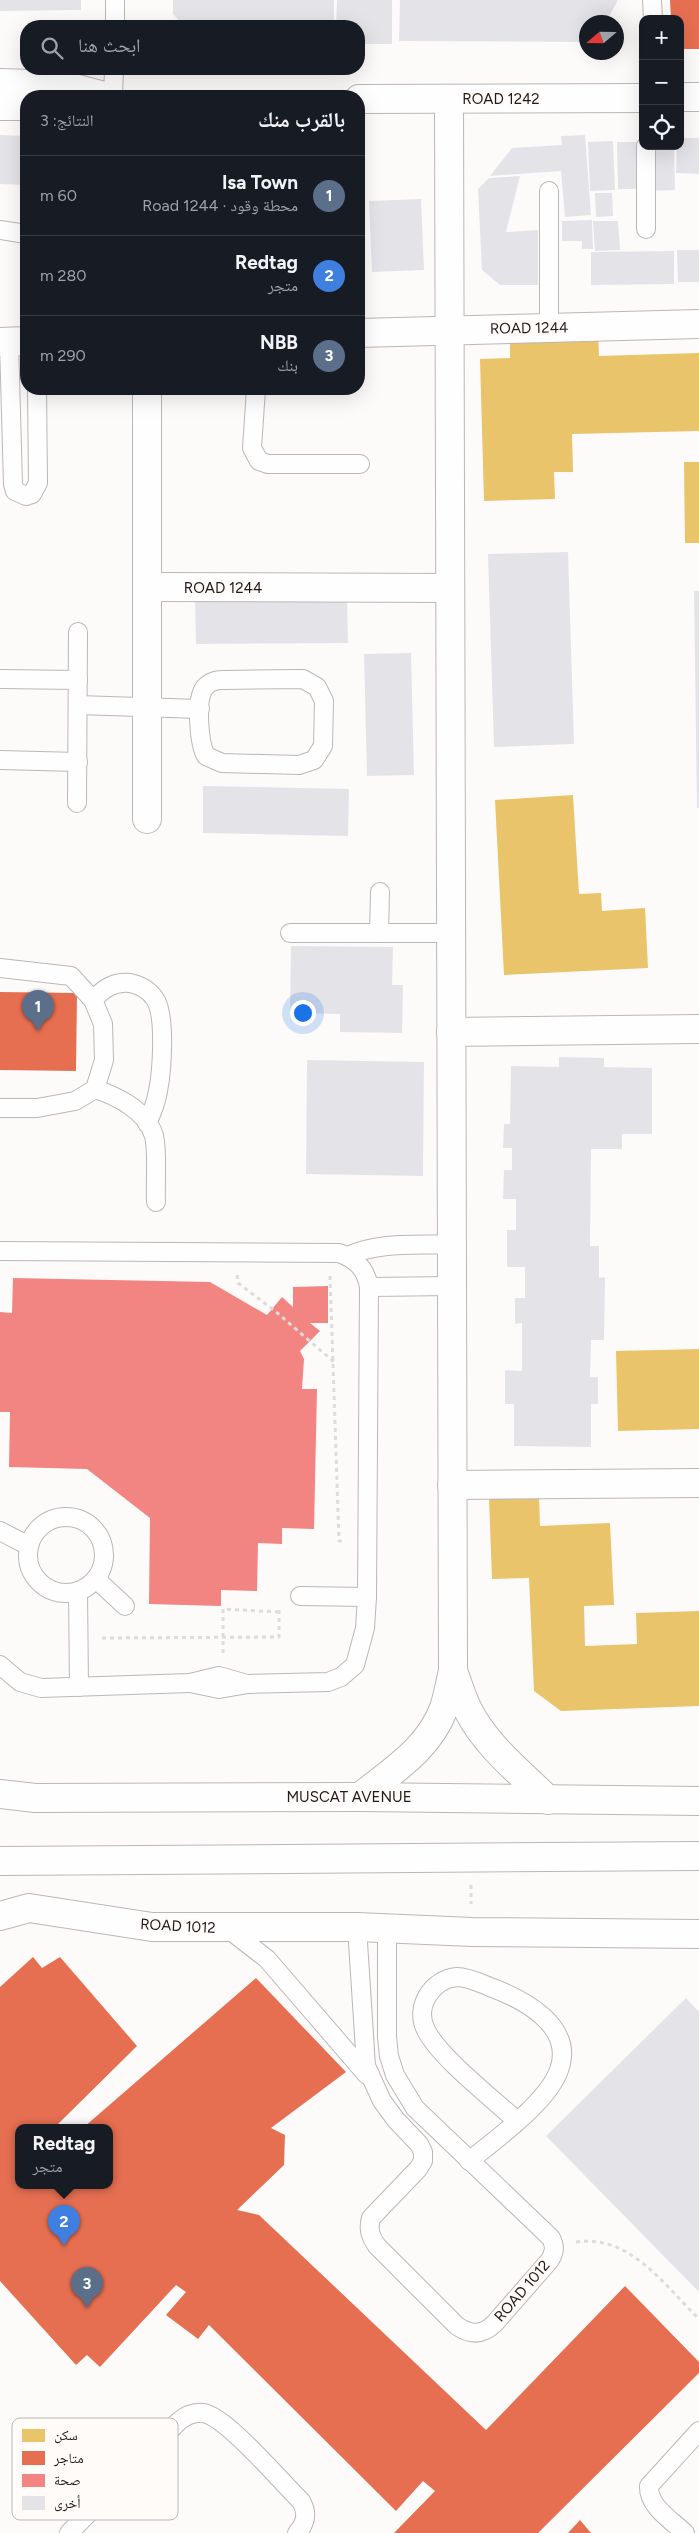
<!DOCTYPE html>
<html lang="ar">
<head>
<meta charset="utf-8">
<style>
  :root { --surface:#171b24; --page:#242831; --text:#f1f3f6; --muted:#9ea1a6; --line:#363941; --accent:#6d6966 }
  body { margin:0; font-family:Figtree,"Noto Naskh Arabic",sans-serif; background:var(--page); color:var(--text); direction:rtl }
  .controls { position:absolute; right:15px; top:15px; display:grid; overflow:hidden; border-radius:10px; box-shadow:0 5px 20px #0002 }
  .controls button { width:45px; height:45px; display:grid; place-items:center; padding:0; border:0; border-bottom:1px solid var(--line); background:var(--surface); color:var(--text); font:25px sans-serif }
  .compass { position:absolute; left:579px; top:15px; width:45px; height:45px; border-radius:50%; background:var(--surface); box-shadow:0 5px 20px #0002; rotate:250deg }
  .you { position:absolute; left:302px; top:1012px; width:18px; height:18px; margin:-12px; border:4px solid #fff; border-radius:50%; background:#1a73e8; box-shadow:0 0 0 8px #1a73e833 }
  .badge { display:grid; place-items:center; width:32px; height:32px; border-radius:50%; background:var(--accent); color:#fff; font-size:16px; font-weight:700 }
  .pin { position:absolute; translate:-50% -41px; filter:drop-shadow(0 1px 2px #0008) }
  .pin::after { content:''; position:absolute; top:26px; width:18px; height:15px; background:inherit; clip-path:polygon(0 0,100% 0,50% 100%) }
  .popup { position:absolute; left:15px; top:2124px; width:98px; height:65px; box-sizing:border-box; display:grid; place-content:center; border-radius:10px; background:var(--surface); filter:drop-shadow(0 1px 4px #0005); font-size:16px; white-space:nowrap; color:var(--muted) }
  .popup b { font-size:19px; color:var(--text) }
  .popup::after { content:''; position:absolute; left:50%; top:100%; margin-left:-10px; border:10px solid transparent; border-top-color:var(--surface) }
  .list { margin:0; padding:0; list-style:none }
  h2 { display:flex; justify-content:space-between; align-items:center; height:65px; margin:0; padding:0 20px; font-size:21px }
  h2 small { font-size:16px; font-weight:400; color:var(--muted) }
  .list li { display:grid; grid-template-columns:32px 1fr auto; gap:15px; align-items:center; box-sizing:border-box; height:80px; padding:0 20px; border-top:1px solid var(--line) }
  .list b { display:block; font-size:19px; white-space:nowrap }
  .list p { margin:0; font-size:16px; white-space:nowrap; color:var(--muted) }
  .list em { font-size:16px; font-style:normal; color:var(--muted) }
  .icon { flex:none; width:28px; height:28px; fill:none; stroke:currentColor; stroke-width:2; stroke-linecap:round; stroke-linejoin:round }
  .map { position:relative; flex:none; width:699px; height:2533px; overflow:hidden; direction:ltr }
  .search { position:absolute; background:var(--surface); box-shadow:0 5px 20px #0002; left:20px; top:20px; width:345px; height:55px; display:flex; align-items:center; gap:12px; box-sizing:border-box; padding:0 18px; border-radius:20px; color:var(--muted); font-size:19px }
  .panel { position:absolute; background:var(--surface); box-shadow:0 5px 20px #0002; left:20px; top:90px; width:345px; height:305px; border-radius:20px; direction:rtl }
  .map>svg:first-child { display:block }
</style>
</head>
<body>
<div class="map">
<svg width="699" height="2533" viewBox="0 0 699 2533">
  <rect width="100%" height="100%" fill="#fdfbfa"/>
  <g fill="#e9c46a">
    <path d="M598,333L599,356L699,353V431L572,434L573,472H554L555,499L484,501L480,359L510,358V335Z"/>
    <path d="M684,462H699V543H685Z"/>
    <path d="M573,795L579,894L601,893L602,911L645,908L648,968L504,975L495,800Z"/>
    <path d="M699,1349V1429L618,1431L616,1351Z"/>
    <path d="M539,1495L540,1526L610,1523L614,1605L584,1606L585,1646L637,1644L636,1613L699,1611V1706L561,1711L534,1691L529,1578L492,1579L489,1498Z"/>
  </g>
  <g fill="#e76f51">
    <path d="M670,0H699V49H680V19H671Z"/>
    <path d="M0,992L77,993L76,1071L0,1070Z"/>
    <path d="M33,1957L42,1968L60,1957L137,2046L55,2127H19V2185H109V2127H84L256,1978L346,2072L271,2128L285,2135L284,2165L237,2210L259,2215L486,2430L625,2286L699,2362V2373L538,2533H394L435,2491L423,2481L396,2511L209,2325L198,2339L166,2315L186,2292L176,2285L100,2367L87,2355L76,2365L0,2281V1987Z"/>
    <path d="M580,2520L591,2533H568Z"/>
  </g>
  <path fill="#f28482" d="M13,1278L210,1282L267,1315L282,1297L293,1307V1287L328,1286V1323H310L320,1331L300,1351L304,1359L302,1389H317L314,1529L282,1528V1544L258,1543L257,1591L221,1590V1606L149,1604L150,1518L87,1469L9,1467L10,1412H0V1312L12,1313Z"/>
  <g fill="#e4e3e8">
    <path d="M0,0H81V10L0,11Z"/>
    <path d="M173,0H334V26H184L173,14Z"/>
    <path d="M337,0H392V44H359V26H336Z"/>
    <path d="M400,0H618L606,22H586V42L399,41Z"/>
    <path d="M0,135L26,136V185L0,184Z"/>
    <path d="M585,135L591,215L565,217L561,171L490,176L512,148L562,145L561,136Z"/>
    <path d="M680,138H699V174L676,173L677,146H680Z"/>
    <path d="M613,141L615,190L590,191L588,142Z"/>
    <path d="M617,142H641L642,189H618Z"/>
    <path d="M648,146H674L675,190L649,191Z"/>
    <path d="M520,176L506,232L538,230V285H500L482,270L478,189L489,178Z"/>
    <path d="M595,193H612L613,216L596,217Z"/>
    <path d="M421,199L424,270L372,272L369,201Z"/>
    <path d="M592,220L593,249H582V241H562V221Z"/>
    <path d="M593,221H618L620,250L595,251Z"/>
    <path d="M677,250H699V282H678Z"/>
    <path d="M674,251V284L591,285V252Z"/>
    <path d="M568,552L574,744L494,747L488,554Z"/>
    <path d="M694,591H699V808H697Z"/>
    <path d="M347,597L348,643L196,644L195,598Z"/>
    <path d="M411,653L414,775L367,776L364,654Z"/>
    <path d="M203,786L349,789L348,836L203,833Z"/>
    <path d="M291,946L393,947L392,985H403L402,1033L340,1032V1014L290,1013Z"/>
    <path d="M559,1057L604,1058V1067L652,1068V1134H622V1149H591L590,1246H599V1278L605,1277L604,1340H591L590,1377H598V1404H591V1447L514,1446V1404H505V1370L522,1371V1323L515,1324V1298H525V1267H507V1230H516V1199H503L504,1170H512V1148H503L504,1124H510L511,1066L559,1067Z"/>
    <path d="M307,1060L424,1062L423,1176L306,1174Z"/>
    <path d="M686,1998L699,2012V2292L546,2136Z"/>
  </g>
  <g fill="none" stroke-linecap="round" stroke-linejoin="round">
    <defs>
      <g id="service">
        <path d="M652,0L653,19"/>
        <path d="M115,26V0"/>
        <path d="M113,96L114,69"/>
        <path d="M646,146V229"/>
        <path d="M549,191V327"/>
        <path d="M0,230L26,234"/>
        <path d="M9,342L13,484L15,491L26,496L32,494L38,483L37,389"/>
        <path d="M256,389L252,448L259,461L268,464H360"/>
        <path d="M0,679L78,680"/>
        <path d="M303,679L317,687L324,701L323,746L314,760L299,765L222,763L206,756C199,744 196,703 203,690C207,683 215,680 223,680Z"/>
        <path d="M78,705L200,709"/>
        <path d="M0,760L78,762"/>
        <path d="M77,803L78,632"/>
        <path d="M290,933H451"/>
        <path d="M379,933L380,892"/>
        <path d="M0,968L71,976L93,1000L103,1024L104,1060L95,1089L75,1101L37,1108H0"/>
        <path d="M93,1000C103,989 114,981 130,983C140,985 149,990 155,999C166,1015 162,1071 158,1091C156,1103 152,1113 147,1123"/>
        <path d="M95,1089C117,1096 147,1111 154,1136C158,1151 155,1185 156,1202"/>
        <path d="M0,1251L339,1253C356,1259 366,1269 369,1287L367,1597L365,1628L355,1665L341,1677L328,1682L248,1684L219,1689L190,1683"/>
        <path d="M348,1256C379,1241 418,1246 452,1244"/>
        <path d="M369,1287L452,1286"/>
        <circle cx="66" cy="1555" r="38"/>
        <path d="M0,1531L29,1546"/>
        <path d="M96,1579L125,1606"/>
        <path d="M78,1591L79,1687"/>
        <path d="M300,1596L367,1597"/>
        <path d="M0,1665L20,1682L41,1688L190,1683L219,1676L247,1684"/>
        <path d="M357,1927L366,2066L382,2101L396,2120L419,2144L423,2152V2161L418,2169L371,2218C368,2229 370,2236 377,2246L457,2326C472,2336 483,2335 495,2323L550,2260C555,2251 555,2246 551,2238L415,2108L395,2075L389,2056L387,2037V1928"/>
        <path d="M227,1928L267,1959L367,2075"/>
        <path d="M469,2161C495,2140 548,2102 559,2070C575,2026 523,1999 490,1987C480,1983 468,1977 457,1977C432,1979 414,2007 426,2030C439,2057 493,2099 517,2121"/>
        <path d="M69,2533L178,2422C185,2416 193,2412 203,2413C226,2416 282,2483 301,2501C308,2513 306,2523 297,2533"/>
        <path d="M685,2533C671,2520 648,2506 649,2486L699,2431"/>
      </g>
      <g id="minor">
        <path d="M0,83L63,85L104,96"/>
        <path d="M680,97H699"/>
        <path d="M359,99L643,98"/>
        <path d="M0,106H26"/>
        <path d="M359,333L699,324"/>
        <path d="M0,342L26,341"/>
        <path d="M147,389V819"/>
        <path d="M147,587L450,588"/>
        <path d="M451,1032L699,1029"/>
        <path d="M452,1485L699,1483"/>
        <path d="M453,1671C458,1684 462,1698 468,1710C486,1746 521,1773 548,1800"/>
        <path d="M360,1797C392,1771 429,1749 444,1708C448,1696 450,1683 453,1671L449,99"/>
        <path d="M0,1916L29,1908L152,1927H357L472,1932L699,1934"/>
      </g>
      <g id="tertiary">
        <path d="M0,1794L35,1798L360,1797L699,1801"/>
        <path d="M0,1861L699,1856"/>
      </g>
    </defs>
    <use href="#service" stroke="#bbb7b5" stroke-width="20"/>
    <use href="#minor" stroke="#bbb7b5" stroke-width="30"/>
    <use href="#tertiary" stroke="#bbb7b5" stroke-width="30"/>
    <g stroke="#dddcdb" stroke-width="3" stroke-dasharray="4 4" stroke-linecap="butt">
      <path d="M237,1275L238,1283L275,1311L334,1362"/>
      <path d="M330,1276L339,1541H343"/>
      <path d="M102,1638L279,1637V1608"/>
      <path d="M223,1653V1609L279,1612"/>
      <path d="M471,1885V1904"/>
      <path d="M576,2242C630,2234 664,2285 699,2319"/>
    </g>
    <use href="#service" stroke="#fffefe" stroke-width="18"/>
    <use href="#minor" stroke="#fffefe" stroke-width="28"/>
    <use href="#tertiary" stroke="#fffefe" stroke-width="28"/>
  </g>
  <g text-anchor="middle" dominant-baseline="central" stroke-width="5" stroke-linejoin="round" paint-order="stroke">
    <g font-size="15" fill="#201a16" stroke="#fefbf9">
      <text x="501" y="99">ROAD 1242</text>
      <text transform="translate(529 328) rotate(-1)">ROAD 1244</text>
      <text x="223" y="588">ROAD 1244</text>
      <text x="349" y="1797">MUSCAT AVENUE</text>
      <text transform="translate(178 1926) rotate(3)">ROAD 1012</text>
      <text transform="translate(522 2291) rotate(-49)">ROAD 1012</text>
    </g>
  </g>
  <rect x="12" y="2418" width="166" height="102" rx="8" fill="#fefbf9" stroke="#bbb8b5" stroke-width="1"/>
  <rect x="22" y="2429" width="23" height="13" fill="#e9c46a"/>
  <rect x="22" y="2451" width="23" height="14" fill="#e76f51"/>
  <rect x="22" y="2474" width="23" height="13" fill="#f28482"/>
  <rect x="22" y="2496" width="23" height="14" fill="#e4e3e8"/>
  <g font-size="14" fill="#201a16">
    <text x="54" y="2440">سكن</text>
    <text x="54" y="2463">متاجر</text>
    <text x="54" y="2485">صحة</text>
    <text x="54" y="2508">أخرى</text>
  </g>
</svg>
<div class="controls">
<button>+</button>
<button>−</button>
<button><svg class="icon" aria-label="locate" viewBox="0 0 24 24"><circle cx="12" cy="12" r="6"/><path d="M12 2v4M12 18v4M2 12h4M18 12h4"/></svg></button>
</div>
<svg class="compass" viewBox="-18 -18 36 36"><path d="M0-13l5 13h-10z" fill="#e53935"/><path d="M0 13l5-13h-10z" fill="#9ea1a6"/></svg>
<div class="you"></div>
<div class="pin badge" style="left:38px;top:1031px;background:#5c6f8a">1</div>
<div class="pin badge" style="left:64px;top:2246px;background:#3f7fe0">2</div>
<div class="popup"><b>Redtag</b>متجر</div>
<div class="pin badge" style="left:87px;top:2308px;background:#5c6f8a">3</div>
<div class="search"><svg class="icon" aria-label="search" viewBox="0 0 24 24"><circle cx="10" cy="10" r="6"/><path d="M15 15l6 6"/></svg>ابحث هنا</div>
<section class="panel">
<h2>بالقرب منك<small>النتائج: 3</small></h2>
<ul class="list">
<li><span class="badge" style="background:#5c6f8a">1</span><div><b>Isa Town</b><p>محطة وقود · Road 1244</p></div><em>60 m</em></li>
<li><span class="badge" style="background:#3f7fe0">2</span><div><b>Redtag</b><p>متجر</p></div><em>280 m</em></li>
<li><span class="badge" style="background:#5c6f8a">3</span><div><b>NBB</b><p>بنك</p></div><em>290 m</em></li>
</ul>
</section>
</div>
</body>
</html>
